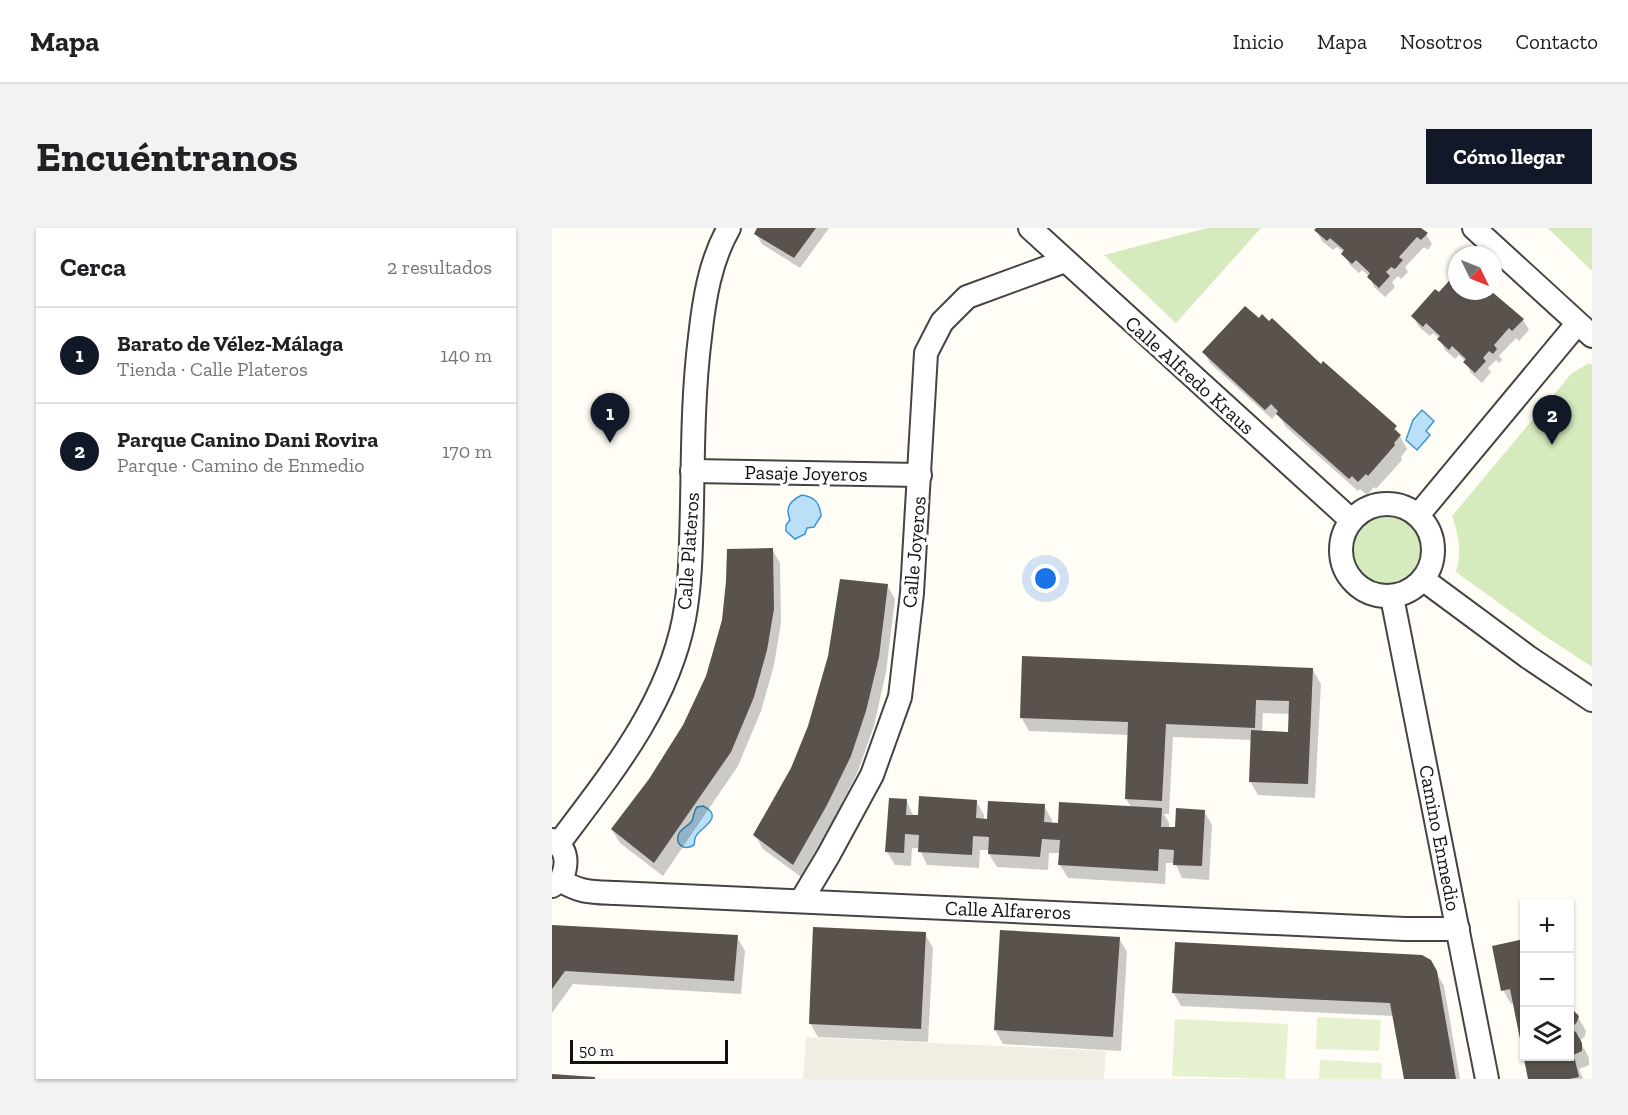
<!DOCTYPE html>
<html lang="es">
<head>
<meta charset="utf-8">
<style>
  :root { --surface:#fff; --page:#f2f2f2; --text:#202124; --muted:#757577; --line:#e0e0e0; --accent:#111827 }
  body { margin:0; font-family:"Zilla Slab",serif; background:var(--page); color:var(--text) }
  .controls { position:absolute; right:18px; bottom:18px; display:grid; overflow:hidden; border-radius:0px; box-shadow:0 2px 4px #0004 }
  .controls button { width:54px; height:54px; display:grid; place-items:center; padding:0; border:0; border-bottom:2px solid var(--line); background:var(--surface); color:var(--text); font:30px sans-serif }
  .compass { position:absolute; left:896px; top:18px; width:54px; height:54px; border-radius:50%; background:var(--surface); box-shadow:0 2px 4px #0004; rotate:133deg }
  .scale { position:absolute; left:18px; bottom:15px; width:158px; box-sizing:border-box; padding-left:6px; border:3px solid #111; border-top:0; font-size:16px; line-height:21px; white-space:nowrap; color:#111; -webkit-text-stroke:4px #fff; paint-order:stroke }
  .you { position:absolute; left:494px; top:351px; width:21px; height:21px; margin:-15px; border:4px solid #fff; border-radius:50%; background:#1a73e8; box-shadow:0 0 0 9px #1a73e833 }
  .badge { display:grid; place-items:center; width:39px; height:39px; border-radius:50%; background:var(--accent); color:#fff; font-size:20px; font-weight:700 }
  .pin { position:absolute; translate:-50% -50px; filter:drop-shadow(0 2px 3px #0008) }
  .pin::after { content:''; position:absolute; top:32px; width:21px; height:18px; background:inherit; clip-path:polygon(0 0,100% 0,50% 100%) }
  .list { margin:0; padding:0; list-style:none }
  h2 { display:flex; justify-content:space-between; align-items:center; height:78px; margin:0; padding:0 24px; font-size:26px }
  h2 small { font-size:20px; font-weight:400; color:var(--muted) }
  .list li { display:grid; grid-template-columns:39px 1fr auto; gap:18px; align-items:center; box-sizing:border-box; height:96px; padding:0 24px; border-top:2px solid var(--line) }
  .list b { display:block; font-size:22px; white-space:nowrap }
  .list p { margin:0; font-size:20px; white-space:nowrap; color:var(--muted) }
  .list em { font-size:20px; font-style:normal; color:var(--muted) }
  .icon { flex:none; width:33px; height:33px; fill:none; stroke:currentColor; stroke-width:2; stroke-linecap:round; stroke-linejoin:round }
  .map { position:relative; flex:none; width:1040px; height:851px; overflow:hidden; border-radius:0px }
  header { display:flex; align-items:center; gap:36px; box-sizing:border-box; height:84px; padding:0 30px; background:var(--surface); border-bottom:2px solid var(--line) }
  header strong { font-size:28px }
  nav { display:flex; gap:33px; margin-inline-start:auto; font-size:21px }
  .intro { display:flex; align-items:center; justify-content:space-between; box-sizing:border-box; height:144px; padding:0 36px }
  h1 { margin:0; font-size:42px }
  .button { padding:15px 27px; border-radius:0px; background:var(--accent); color:#fff; font-size:21px; font-weight:700 }
  main { display:flex; gap:36px; padding:0 36px }
  aside { flex:1; background:var(--surface); border-radius:0px; box-shadow:0 2px 4px #0004 }
  .map>svg:first-child { display:block }
</style>
</head>
<body>
<header>
<strong>Mapa</strong>
<nav><a>Inicio</a><a>Mapa</a><a>Nosotros</a><a>Contacto</a></nav>
</header>
<div class="intro"><h1>Encuéntranos</h1><a class="button">Cómo llegar</a></div>
<main>
<aside>
<h2>Cerca<small>2 resultados</small></h2>
<ul class="list">
<li><span class="badge">1</span><div><b>Barato de Vélez-Málaga</b><p>Tienda · Calle Plateros</p></div><em>140 m</em></li>
<li><span class="badge">2</span><div><b>Parque Canino Dani Rovira</b><p>Parque · Camino de Enmedio</p></div><em>170 m</em></li>
</ul>
</aside>
<div class="map">
<svg width="1040" height="851" viewBox="0 0 1040 851">
  <rect width="100%" height="100%" fill="#fffdf5"/>
  <g fill="#d5ebbd">
    <path d="M655,0H709L624,95L552,27Z"/>
    <path d="M996,0H1040V43Z"/>
    <path d="M1037,135L1040,137V439L990,406L904,344C910,323 907,308 900,288L1019,146Z"/>
    <circle cx="833" cy="322" r="37"/>
  </g>
  <g fill="#e6f2cf">
    <path d="M765,789L829,792L827,823L764,821Z"/>
    <path d="M623,791L736,796L733,851L620,848Z"/>
    <path d="M768,832L830,835L829,851H767Z"/>
  </g>
  <path fill="#f1ede2" d="M254,809L554,823L552,851H251Z"/>
  <g fill="#b9e0f7" stroke="#3f96cf" stroke-width="1.5">
    <path d="M870,182L882,193L874,203L878,207L865,222L854,212L861,192Z"/>
    <path d="M250,267C263,269 268,275 269,288L262,299L255,300L253,306L243,311L234,303V297L238,292C233,279 238,273 250,267Z"/>
    <path d="M151,578C174,589 148,600 144,608C142,610 143,614 142,617C134,622 124,619 126,608C128,600 136,599 140,593C142,588 141,584 145,579Z"/>
  </g>
  <g fill="#0003" fill-rule="evenodd">
    <path d="M208,0H277L248,40L210,16L204,6Z"/>
    <path d="M766,0H868L874,6L880,16L876,22L872,19L853,39L856,44L849,51L846,48L840,54L843,59L833,69L822,59L817,48L810,42L807,45L797,36L792,25L785,19L781,22L770,13L764,2Z"/>
    <path d="M905,63H938L971,92L977,102L967,113L964,110L947,128L950,132L947,135L944,132L936,140L939,144L930,155L919,145L914,134L907,127L903,131L893,122L888,111L881,105L878,108L867,99L861,88L887,66Z"/>
    <path d="M707,92L761,130L843,199L855,221L849,229L850,232L824,261L822,259L815,267L808,261L806,263L734,199L725,185L720,191L658,135L652,124Z"/>
    <path d="M220,321L228,335L229,395L222,437L209,483L186,538L111,648L68,615L60,602L98,552L133,497Z"/>
    <path d="M335,357L343,371L334,444L322,498L306,543L282,591L249,649L211,621L203,607L241,541L257,499L278,428Z"/>
    <path d="M761,442L769,456L763,570L706,567L698,553L700,512L621,509L617,586H612L617,595V601H624L652,583L660,597L657,652L630,650L623,635H614L613,656L516,650L508,637L509,625H497L496,642L445,639L437,626V622H428L427,640L375,637L367,620H360L359,638L343,637L335,624L354,572L362,589L424,573L432,587V592L492,578L500,592V596H508L580,580L574,571L577,507L477,503L469,489ZM711,485L738,486L737,505L710,504Z"/>
    <path d="M0,698L185,709L193,723L189,766L21,756L0,785Z"/>
    <path d="M449,704L567,710L575,724L569,823L451,816L443,802Z"/>
    <path d="M373,706L381,720L376,814L266,809L258,795Z"/>
    <path d="M972,712V827L962,775L959,776L951,762L942,719Z"/>
    <path d="M884,744L892,758L908,851H853L842,788L629,778L621,764Z"/>
    <path d="M1017,780L1026,789L1034,803L1033,808L1028,813L1037,830V837L1027,841L1031,851H977L1017,828Z"/>
  </g>
  <g fill="#5a524d">
    <path d="M205,0H264L242,30L202,6Z"/>
    <path d="M764,0H869L876,5L869,12L865,9L847,29L851,32L843,41L839,39L834,44L838,48L827,60L815,49L818,45L804,32L800,36L789,26L792,22L778,10L775,13L762,2Z"/>
    <path d="M905,37V63H939L972,91L960,103L957,100L942,117L945,121L941,126L937,123L931,130L934,133L923,145L911,134L914,131L900,118L897,122L885,111L888,108L874,95L871,99L859,88L883,61L887,64L905,44L901,41Z"/>
    <path d="M693,78L707,90L710,86L717,93L720,90L769,136L771,133L845,198L842,201L849,207L842,215L843,217L816,248L814,246L806,254L800,248L797,251L724,186L726,183L719,176L713,182L650,124Z"/>
    <path d="M221,320L222,381L215,422L202,469L179,524L102,635L59,601L97,551L131,497L154,448L170,392L174,353L175,321Z"/>
    <path d="M288,351L336,356L327,429L314,483L299,528L275,577L241,637L201,607L239,540L256,498L276,428Z"/>
    <path d="M470,428L761,440L756,556L697,554L699,502L736,504L737,473L704,472L703,500L614,496L610,573L573,571L576,494L468,490Z"/>
    <path d="M367,568L425,572L424,590L435,591L436,573L493,576L492,594L506,595L507,574L610,580L609,599H623L624,580L653,582L650,638L621,637L622,622L607,621L606,643L506,637L508,612L490,611L488,629L436,626L437,609L421,608L420,627L366,624L367,607L353,606L352,625L333,624L337,570L355,571L354,587H366Z"/>
    <path d="M0,697L186,707L182,753L13,743L0,761Z"/>
    <path d="M261,699L374,704L369,801L257,796Z"/>
    <path d="M448,702L568,709L561,809L442,802Z"/>
    <path d="M972,711V828H1017V778L1027,788L1025,794L1018,801L1024,804L1030,815V823L1019,828L1023,832L1027,849L1017,851H976L958,761L949,763L940,718Z"/>
    <path d="M623,714L870,727L879,732L885,743L904,851H852L838,775L620,765Z"/>
    <path d="M0,846L43,849V851H0Z"/>
  </g>
  <g fill="none" stroke-linecap="round" stroke-linejoin="round">
    <defs>
      <g id="minor">
        <path d="M478,0L799,292"/>
        <path d="M922,0L1040,108"/>
        <path d="M140,243L368,247"/>
        <circle cx="835" cy="322" r="46"/>
        <path d="M867,286L1025,96"/>
        <path d="M872,352L976,429L1040,472"/>
        <path d="M840,369L935,851"/>
        <path d="M0,612C16,620 16,637 9,652L0,658"/>
        <path d="M7,615C58,547 115,478 132,391C139,353 139,315 140,277C141,221 141,165 148,109C152,72 158,33 177,0"/>
        <path d="M9,652C26,665 43,664 64,665L853,701H906"/>
        <path d="M249,673L276,628L320,547L348,469L360,365L374,125L390,94L415,69L513,33"/>
      </g>
    </defs>
    <use href="#minor" stroke="#444" stroke-width="26"/>
    <use href="#minor" stroke="#fff" stroke-width="22"/>
  </g>
  <g text-anchor="middle" dominant-baseline="central" stroke-width="6" stroke-linejoin="round" paint-order="stroke">
    <g font-size="20" fill="#111" stroke="#fff">
      <text transform="translate(638 147) rotate(42)">Calle Alfredo Kraus</text>
      <text transform="translate(254 245) rotate(1)">Pasaje Joyeros</text>
      <text transform="translate(136 323) rotate(-86)">Calle Plateros</text>
      <text transform="translate(362 324) rotate(-85)">Calle Joyeros</text>
      <text transform="translate(888 610) rotate(79)">Camino Enmedio</text>
      <text transform="translate(456 682) rotate(2)">Calle Alfareros</text>
    </g>
  </g>
</svg>
<div class="controls">
<button>+</button>
<button>−</button>
<button><svg class="icon" aria-label="layers" viewBox="0 0 24 24"><path d="M12 4l9 5-9 5-9-5zM3 14l9 5 9-5"/></svg></button>
</div>
<svg class="compass" viewBox="-18 -18 36 36"><path d="M0-13l5 13h-10z" fill="#e53935"/><path d="M0 13l5-13h-10z" fill="#757577"/></svg>
<div class="scale">50 m</div>
<div class="you"></div>
<div class="pin badge" style="left:58px;top:215px">1</div>
<div class="pin badge" style="left:1000px;top:217px">2</div>
</div>
</main>
</body>
</html>
